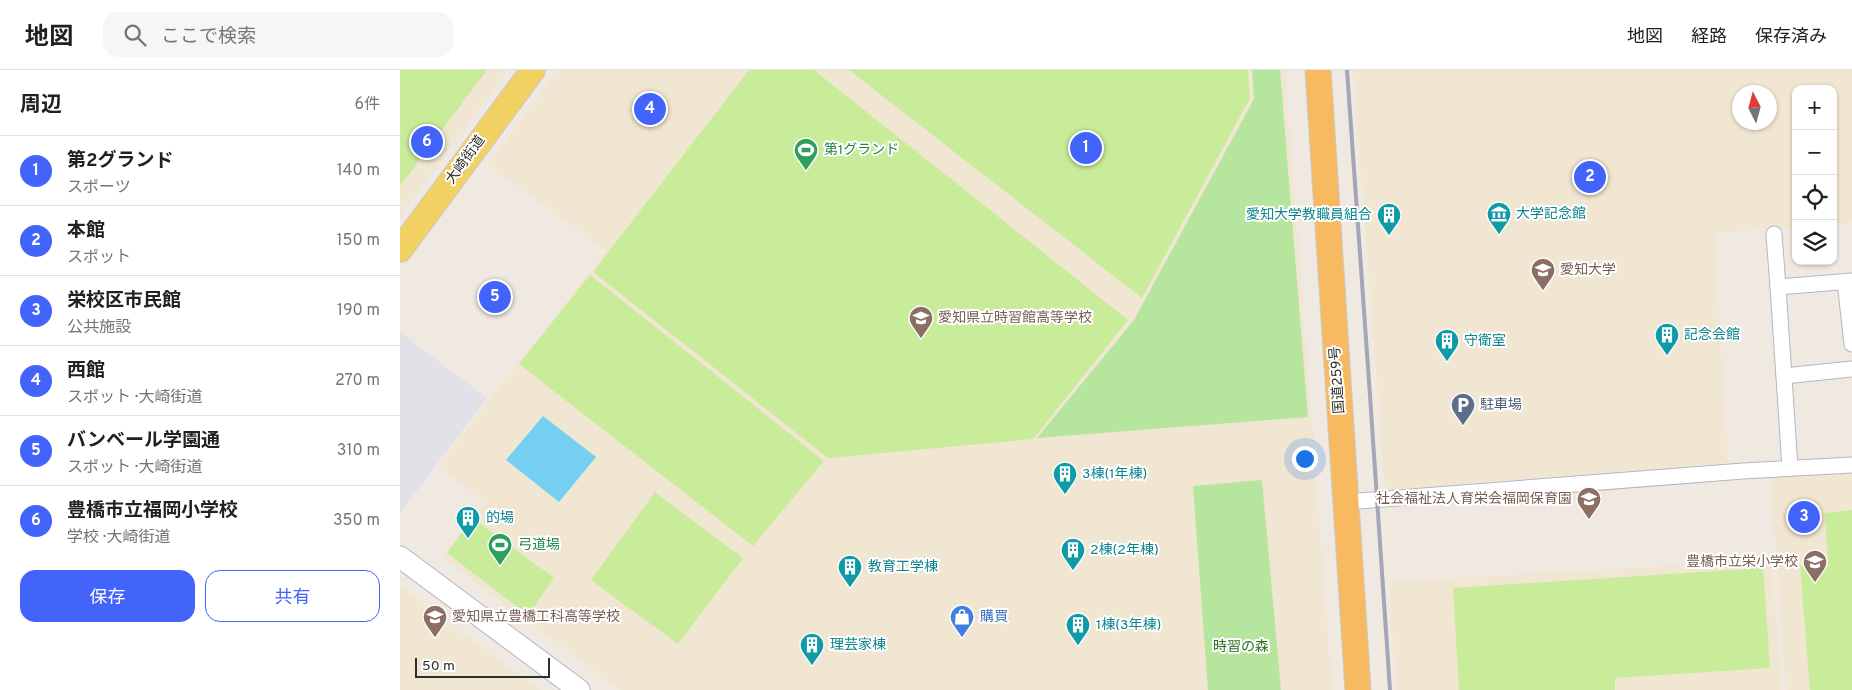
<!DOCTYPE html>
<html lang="ja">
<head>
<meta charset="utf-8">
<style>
  :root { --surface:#fff; --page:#f6f6f6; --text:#202124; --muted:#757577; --line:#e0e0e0; --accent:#4264fb }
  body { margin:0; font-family:Overpass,"Noto Sans JP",sans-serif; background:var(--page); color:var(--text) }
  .controls { position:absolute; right:15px; top:15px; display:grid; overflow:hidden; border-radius:10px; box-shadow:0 1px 4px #0004 }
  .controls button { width:45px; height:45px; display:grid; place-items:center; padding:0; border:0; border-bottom:1px solid var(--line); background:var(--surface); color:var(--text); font:25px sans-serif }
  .compass { position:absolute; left:1332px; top:15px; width:45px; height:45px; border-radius:50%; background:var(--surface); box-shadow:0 1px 4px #0004; rotate:354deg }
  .scale { position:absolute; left:15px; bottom:12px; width:135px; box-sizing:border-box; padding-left:5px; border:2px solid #2e2e2e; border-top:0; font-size:14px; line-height:18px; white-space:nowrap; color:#2e2e2e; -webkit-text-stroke:4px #fff; paint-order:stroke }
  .you { position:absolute; left:904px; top:388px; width:18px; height:18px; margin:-12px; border:4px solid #fff; border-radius:50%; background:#1a73e8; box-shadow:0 0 0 8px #1a73e833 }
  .badge { display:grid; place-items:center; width:32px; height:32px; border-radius:50%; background:var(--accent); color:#fff; font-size:16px; font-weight:700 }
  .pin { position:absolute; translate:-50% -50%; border:2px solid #fff; box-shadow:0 1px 5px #0006 }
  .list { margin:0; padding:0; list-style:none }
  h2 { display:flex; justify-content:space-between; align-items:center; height:65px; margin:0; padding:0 20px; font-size:21px }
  h2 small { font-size:16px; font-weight:400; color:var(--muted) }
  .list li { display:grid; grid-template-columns:32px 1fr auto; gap:15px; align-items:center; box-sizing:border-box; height:70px; padding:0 20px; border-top:1px solid var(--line) }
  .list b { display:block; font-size:19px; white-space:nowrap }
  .list p { margin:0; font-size:16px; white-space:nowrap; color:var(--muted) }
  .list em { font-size:16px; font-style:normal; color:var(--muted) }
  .actions { display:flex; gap:10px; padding:15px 20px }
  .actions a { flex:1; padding:11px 0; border:1px solid var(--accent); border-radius:15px; text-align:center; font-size:18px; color:var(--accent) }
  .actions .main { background:var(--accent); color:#fff }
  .icon { flex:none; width:28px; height:28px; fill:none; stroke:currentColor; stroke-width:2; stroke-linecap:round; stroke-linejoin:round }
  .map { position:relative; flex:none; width:1452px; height:620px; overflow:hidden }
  header { display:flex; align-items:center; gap:30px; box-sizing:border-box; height:70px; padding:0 25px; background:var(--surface); border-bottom:1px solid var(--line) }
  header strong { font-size:24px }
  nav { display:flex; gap:28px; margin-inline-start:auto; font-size:18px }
  .search { width:350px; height:45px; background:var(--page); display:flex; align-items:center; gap:12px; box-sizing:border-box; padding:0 18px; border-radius:15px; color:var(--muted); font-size:19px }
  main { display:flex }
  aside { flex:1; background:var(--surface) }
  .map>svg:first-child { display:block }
</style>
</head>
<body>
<header>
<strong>地図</strong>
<div class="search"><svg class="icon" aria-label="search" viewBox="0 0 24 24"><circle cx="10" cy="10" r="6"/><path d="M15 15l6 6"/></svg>ここで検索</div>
<nav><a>地図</a><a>経路</a><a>保存済み</a></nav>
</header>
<main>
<aside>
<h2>周辺<small>6件</small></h2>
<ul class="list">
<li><span class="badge">1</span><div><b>第2グランド</b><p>スポーツ</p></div><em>140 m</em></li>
<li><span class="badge">2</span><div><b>本館</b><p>スポット</p></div><em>150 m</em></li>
<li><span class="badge">3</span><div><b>栄校区市民館</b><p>公共施設</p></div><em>190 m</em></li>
<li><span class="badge">4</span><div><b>西館</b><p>スポット · 大崎街道</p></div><em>270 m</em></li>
<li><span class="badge">5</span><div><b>バンベール学園通</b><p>スポット · 大崎街道</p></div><em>310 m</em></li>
<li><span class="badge">6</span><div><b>豊橋市立福岡小学校</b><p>学校 · 大崎街道</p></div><em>350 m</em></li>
</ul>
<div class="actions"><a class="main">保存</a><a>共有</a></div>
</aside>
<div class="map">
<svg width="1452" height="620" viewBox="0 0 1452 620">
  <rect width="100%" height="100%" fill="#efe9e1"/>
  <path fill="#e3e1e8" d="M0,262L87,328L0,443Z"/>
  <g fill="#f0e6d1" fill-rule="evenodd">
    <path d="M0,0H108L0,145Z"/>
    <path d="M158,0H885L932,620H220L42,487L84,432L38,396L206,181L88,95Z"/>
    <path d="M953,0H1452V152L1433,154V19H1396V157L1314,163L1328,393L985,420ZM1340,22H1370V52H1340Z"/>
    <path d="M1452,401V620H1386L1370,406Z"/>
    <path d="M1371,490L1382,620H996L989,512Z"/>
    <path d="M0,516L139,620H0Z"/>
  </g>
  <g fill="#b6e59e">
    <path d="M852,0H880L908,347L637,368L734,250L854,29Z"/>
    <path d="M862,410L881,620H808L793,416Z"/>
  </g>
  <g fill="#c9ec9a">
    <path d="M0,0H87L0,116Z"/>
    <path d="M349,0H414L728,250L633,369L428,388L193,202Z"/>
    <path d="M449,0H848L850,28L742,228Z"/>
    <path d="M190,205L424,391L353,476L119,294Z"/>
    <path d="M255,422L343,488L278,574L191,510Z"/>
    <path d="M1452,440V620H1410L1400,496L1428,493L1425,443Z"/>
    <path d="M73,448L154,508L128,545L47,483Z"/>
    <path d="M1363,498L1370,598L1215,608V620H1059L1053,518Z"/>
  </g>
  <path fill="#75cff0" d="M143,346L196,387L159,432L106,390Z"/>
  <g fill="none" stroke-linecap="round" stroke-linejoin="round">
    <defs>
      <g id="minor">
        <path d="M1374,164L1378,217"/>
        <path d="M1445,212L1452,274"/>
        <path d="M1384,306L1452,299"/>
        <path d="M1390,398L1378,217L1452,211"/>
        <path d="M946,432L1343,401L1452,395"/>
      </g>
      <path id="secondary" d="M0,487L179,620"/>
      <path id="primary" d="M0,180L133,0"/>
      <path id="trunk" d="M918,0L958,620"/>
    </defs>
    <use href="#minor" stroke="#b4b7c1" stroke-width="17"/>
    <use href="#secondary" stroke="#b4b7c1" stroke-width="23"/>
    <use href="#primary" stroke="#c9c9c9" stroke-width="26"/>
    <use href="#trunk" stroke="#c9c9c9" stroke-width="27"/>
    <use href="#minor" stroke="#fff" stroke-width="15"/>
    <use href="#secondary" stroke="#fff" stroke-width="21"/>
    <use href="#primary" stroke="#f2d163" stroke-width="24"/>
    <use href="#trunk" stroke="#f8ba60" stroke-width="25"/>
    <path stroke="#a3a6b8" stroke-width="4" d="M947,0C961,207 977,413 990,620"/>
  </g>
  <defs>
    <symbol id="stadium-pin" viewBox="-11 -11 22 30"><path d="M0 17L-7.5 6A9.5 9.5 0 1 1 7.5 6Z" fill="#2e9e5b" stroke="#fff"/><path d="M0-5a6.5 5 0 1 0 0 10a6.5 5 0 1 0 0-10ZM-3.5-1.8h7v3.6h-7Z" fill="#fff"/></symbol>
    <symbol id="museum-pin" viewBox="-11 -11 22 30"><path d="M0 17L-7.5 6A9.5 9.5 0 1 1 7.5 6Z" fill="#0f9aa8" stroke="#fff"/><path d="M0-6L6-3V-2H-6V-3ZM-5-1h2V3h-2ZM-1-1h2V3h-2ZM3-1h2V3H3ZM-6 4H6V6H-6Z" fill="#fff"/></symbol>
    <symbol id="building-pin" viewBox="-11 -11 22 30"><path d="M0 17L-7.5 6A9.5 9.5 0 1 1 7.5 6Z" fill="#0f9aa8" stroke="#fff"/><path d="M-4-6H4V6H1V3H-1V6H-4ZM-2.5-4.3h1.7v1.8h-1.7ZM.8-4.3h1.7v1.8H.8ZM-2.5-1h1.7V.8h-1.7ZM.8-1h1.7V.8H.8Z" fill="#fff"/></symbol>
    <symbol id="university-pin" viewBox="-11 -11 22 30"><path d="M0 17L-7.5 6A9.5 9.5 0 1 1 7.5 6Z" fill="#8d6e63" stroke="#fff"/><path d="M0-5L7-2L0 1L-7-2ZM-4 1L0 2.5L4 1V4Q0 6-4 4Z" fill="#fff"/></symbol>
    <symbol id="school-pin" viewBox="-11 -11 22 30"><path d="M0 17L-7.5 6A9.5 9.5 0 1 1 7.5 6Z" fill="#8d6e63" stroke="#fff"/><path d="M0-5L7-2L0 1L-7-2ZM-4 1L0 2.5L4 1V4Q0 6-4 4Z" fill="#fff"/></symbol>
    <symbol id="parking-pin" viewBox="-11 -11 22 30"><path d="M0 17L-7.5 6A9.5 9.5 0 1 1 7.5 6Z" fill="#5c6f8a" stroke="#fff"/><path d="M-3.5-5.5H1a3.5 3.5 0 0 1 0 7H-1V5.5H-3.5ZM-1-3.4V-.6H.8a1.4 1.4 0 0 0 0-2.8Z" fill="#fff"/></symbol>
    <symbol id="shop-pin" viewBox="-11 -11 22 30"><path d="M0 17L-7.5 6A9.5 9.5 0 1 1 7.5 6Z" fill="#3f7fe0" stroke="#fff"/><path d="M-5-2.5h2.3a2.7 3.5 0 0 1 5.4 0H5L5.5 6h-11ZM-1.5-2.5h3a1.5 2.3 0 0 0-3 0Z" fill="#fff"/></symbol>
  </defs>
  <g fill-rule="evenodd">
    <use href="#stadium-pin" x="392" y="66" width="28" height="38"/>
    <use href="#museum-pin" x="1085" y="130" width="28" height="38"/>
    <use href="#building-pin" x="975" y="131" width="28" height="38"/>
    <use href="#university-pin" x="1129" y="186" width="28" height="38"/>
    <use href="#school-pin" x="507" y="234" width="28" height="38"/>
    <use href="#building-pin" x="1253" y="251" width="28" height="38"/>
    <use href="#building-pin" x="1033" y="257" width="28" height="38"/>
    <use href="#parking-pin" x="1049" y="321" width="28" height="38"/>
    <use href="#building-pin" x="651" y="390" width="28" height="38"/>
    <use href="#school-pin" x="1175" y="415" width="28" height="38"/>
    <use href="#building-pin" x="54" y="434" width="28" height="38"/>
    <use href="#stadium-pin" x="86" y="461" width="28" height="38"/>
    <use href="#building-pin" x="659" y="466" width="28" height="38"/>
    <use href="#school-pin" x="1401" y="478" width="28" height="38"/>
    <use href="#building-pin" x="436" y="483" width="28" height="38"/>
    <use href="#school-pin" x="21" y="533" width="28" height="38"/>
    <use href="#shop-pin" x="548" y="533" width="28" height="38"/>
    <use href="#building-pin" x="664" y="541" width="28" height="38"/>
    <use href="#building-pin" x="398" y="561" width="28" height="38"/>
  </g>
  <g text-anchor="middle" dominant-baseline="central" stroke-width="4" stroke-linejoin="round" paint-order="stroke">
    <g font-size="14" fill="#27864d" stroke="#fff" text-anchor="start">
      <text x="424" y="80">第1グランド</text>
      <text x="118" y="475">弓道場</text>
    </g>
    <g font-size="14" fill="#2e2e2e" stroke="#fff">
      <text transform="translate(66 90) rotate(-54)">大崎街道</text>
      <text transform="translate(938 310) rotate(-94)">国道259号</text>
    </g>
    <g font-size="14" fill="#0d838f" stroke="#fff" text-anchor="start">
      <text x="1116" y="144">大学記念館</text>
      <text x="972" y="145" text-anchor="end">愛知大学教職員組合</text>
      <text x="1284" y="265">記念会館</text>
      <text x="1064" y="271">守衛室</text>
      <text x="682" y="404">3棟(1年棟)</text>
      <text x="86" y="448">的場</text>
      <text x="690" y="480">2棟(2年棟)</text>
      <text x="468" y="497">教育工学棟</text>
      <text x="696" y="555">1棟(3年棟)</text>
      <text x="430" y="575">理芸家棟</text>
    </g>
    <g font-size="14" fill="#785e54" stroke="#fff" text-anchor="start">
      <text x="1160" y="200">愛知大学</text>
      <text x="538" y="248">愛知県立時習館高等学校</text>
      <text x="1172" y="429" text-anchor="end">社会福祉法人育栄会福岡保育園</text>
      <text x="1398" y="492" text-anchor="end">豊橋市立栄小学校</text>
      <text x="52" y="547">愛知県立豊橋工科高等学校</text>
    </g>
    <g font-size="14" fill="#4e5e75" stroke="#fff" text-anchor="start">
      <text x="1080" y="335">駐車場</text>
    </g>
    <g font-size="14" fill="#366cbe" stroke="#fff" text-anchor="start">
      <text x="580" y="547">購買</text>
    </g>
    <g font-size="14" fill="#2c6e1b" stroke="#fff">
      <text x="841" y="577">時習の森</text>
    </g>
  </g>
</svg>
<div class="controls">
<button>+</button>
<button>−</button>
<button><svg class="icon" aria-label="locate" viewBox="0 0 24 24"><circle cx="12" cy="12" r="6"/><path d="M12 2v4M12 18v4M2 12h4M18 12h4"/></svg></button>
<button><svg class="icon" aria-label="layers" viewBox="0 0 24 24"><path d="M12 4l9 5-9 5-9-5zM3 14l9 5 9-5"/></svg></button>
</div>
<svg class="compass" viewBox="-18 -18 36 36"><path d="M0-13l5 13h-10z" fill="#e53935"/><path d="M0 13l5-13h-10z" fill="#757577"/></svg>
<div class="scale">50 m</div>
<div class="you"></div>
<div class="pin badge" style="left:686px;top:78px">1</div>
<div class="pin badge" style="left:1190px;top:107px">2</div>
<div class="pin badge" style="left:1404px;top:447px">3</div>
<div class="pin badge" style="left:250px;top:39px">4</div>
<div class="pin badge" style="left:95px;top:227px">5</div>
<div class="pin badge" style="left:27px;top:72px">6</div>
</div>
</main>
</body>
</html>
